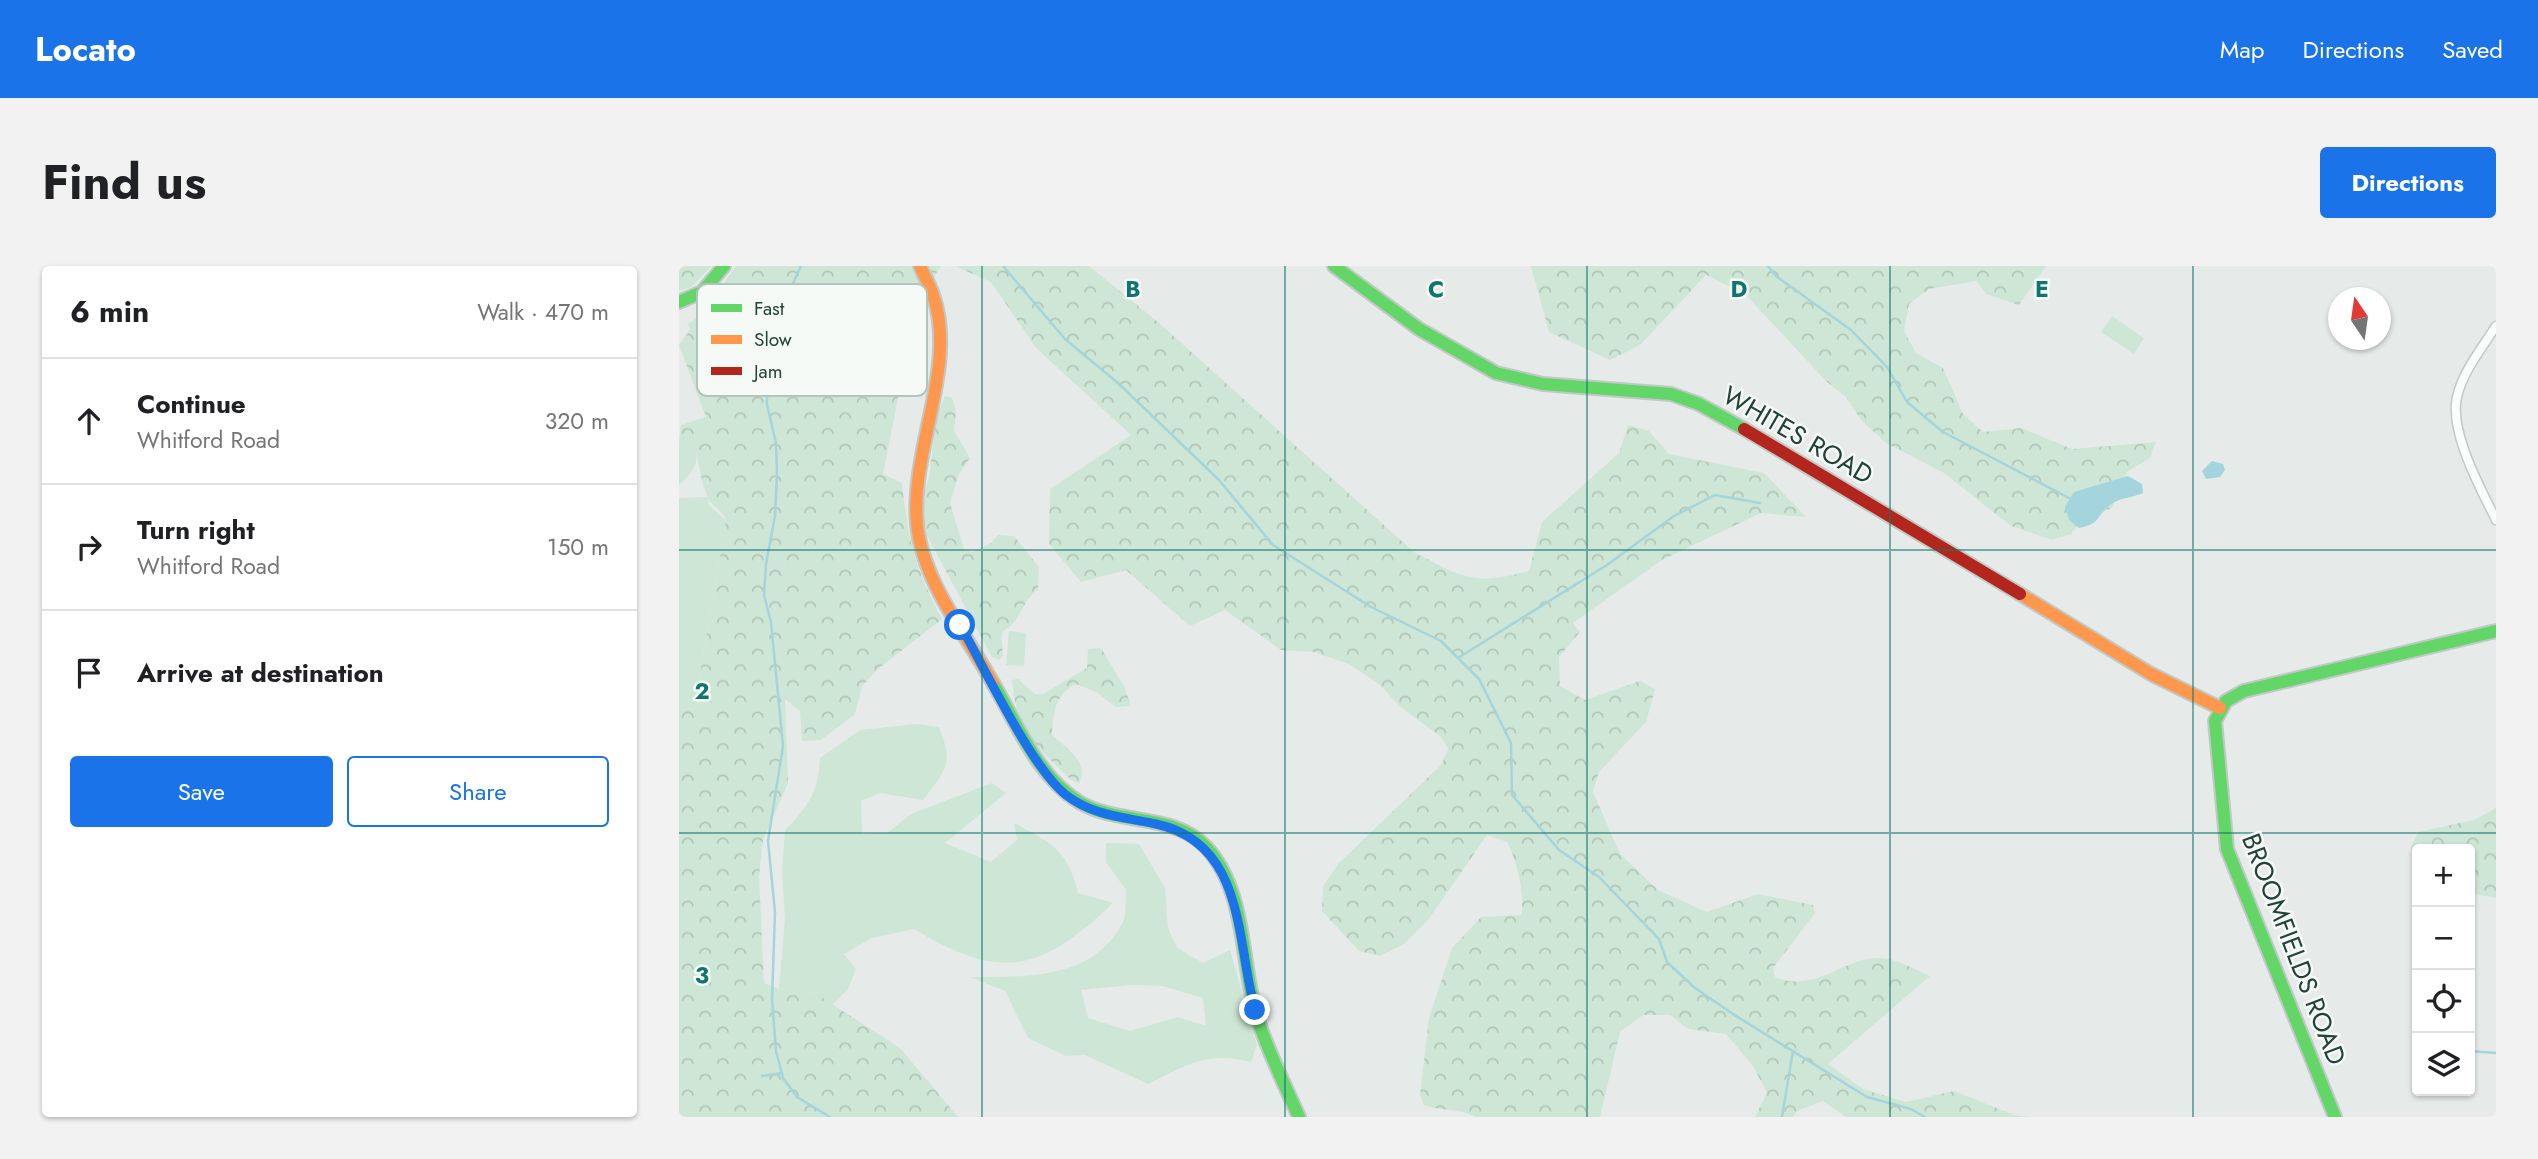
<!DOCTYPE html>
<html lang="en">
<head>
<meta charset="utf-8">
<style>
  :root { --surface:#fff; --page:#f2f2f2; --text:#202124; --muted:#757577; --line:#e0e0e0; --accent:#1a73e8 }
  body { margin:0; font-family:Jost,sans-serif; background:var(--page); color:var(--text) }
  .controls { position:absolute; right:21px; bottom:21px; display:grid; overflow:hidden; border-radius:7px; box-shadow:0 2px 5px #0004 }
  .controls button { width:63px; height:63px; display:grid; place-items:center; padding:0; border:0; border-bottom:2px solid var(--line); background:var(--surface); color:var(--text); font:35px sans-serif }
  .compass { position:absolute; left:1649px; top:21px; width:63px; height:63px; border-radius:50%; background:var(--surface); box-shadow:0 2px 5px #0004; rotate:347deg }
  .stop { position:absolute; width:21px; height:21px; margin:-16px; border:5px solid #1a73e8; border-radius:50%; background:#fff }
  .stop.end { background:#1a73e8; border-color:#fff; box-shadow:0 2px 7px #0008 }
  .list { margin:0; padding:0; list-style:none }
  h2 { display:flex; justify-content:space-between; align-items:center; height:91px; margin:0; padding:0 28px; font-size:30px }
  h2 small { font-size:23px; font-weight:400; color:var(--muted) }
  .list li { display:grid; grid-template-columns:46px 1fr auto; gap:21px; align-items:center; box-sizing:border-box; height:126px; padding:0 28px; border-top:2px solid var(--line) }
  .list b { display:block; font-size:26px; white-space:nowrap }
  .list p { margin:0; font-size:23px; white-space:nowrap; color:var(--muted) }
  .list em { font-size:23px; font-style:normal; color:var(--muted) }
  .actions { display:flex; gap:14px; padding:21px 28px }
  .actions a { flex:1; padding:16px 0; border:2px solid var(--accent); border-radius:7px; text-align:center; font-size:24px; color:var(--accent) }
  .actions .main { background:var(--accent); color:#fff }
  .icon { flex:none; width:38px; height:38px; fill:none; stroke:currentColor; stroke-width:2; stroke-linecap:round; stroke-linejoin:round }
  .map { position:relative; flex:none; width:1817px; height:851px; overflow:hidden; border-radius:7px }
  header { display:flex; align-items:center; gap:42px; box-sizing:border-box; height:98px; padding:0 35px; background:var(--accent); color:#fff }
  header strong { font-size:33px }
  nav { display:flex; gap:38px; margin-inline-start:auto; font-size:24px }
  .intro { display:flex; align-items:center; justify-content:space-between; box-sizing:border-box; height:168px; padding:0 42px }
  h1 { margin:0; font-size:49px }
  .button { padding:18px 32px; border-radius:7px; background:var(--accent); color:#fff; font-size:24px; font-weight:700 }
  main { display:flex; gap:42px; padding:0 42px }
  aside { flex:1; background:var(--surface); border-radius:7px; box-shadow:0 2px 5px #0004 }
  .map>svg:first-child { display:block }
</style>
</head>
<body>
<header>
<strong>Locato</strong>
<nav><a>Map</a><a>Directions</a><a>Saved</a></nav>
</header>
<div class="intro"><h1>Find us</h1><a class="button">Directions</a></div>
<main>
<aside>
<h2>6 min<small>Walk · 470 m</small></h2>
<ul class="list">
<li><svg class="icon" aria-label="ahead" viewBox="0 0 24 24"><path d="M12 20V5M6 11l6-6 6 6"/></svg><div><b>Continue</b><p>Whitford Road</p></div><em>320 m</em></li>
<li><svg class="icon" aria-label="right" viewBox="0 0 24 24"><path d="M7 20v-9h11M14 6l5 5-5 5"/></svg><div><b>Turn right</b><p>Whitford Road</p></div><em>150 m</em></li>
<li><svg class="icon" aria-label="arrive" viewBox="0 0 24 24"><path d="M6 21V4h12l-3 4 3 4H6"/></svg><div><b>Arrive at destination</b></div></li>
</ul>
<div class="actions"><a class="main">Save</a><a>Share</a></div>
</aside>
<div class="map">
<svg width="1817" height="851" viewBox="0 0 1817 851">
  <defs>
    <pattern id="forest-crowns" width="20" height="18" patternUnits="userSpaceOnUse" patternTransform="scale(1.75)"><rect width="20" height="18" fill="#cee6d5"/><path d="M2 6a3 3 0 1 1 6 0M12 15a3 3 0 1 1 6 0" fill="none" stroke="#b1c6b8"/></pattern>
  </defs>
  <rect width="100%" height="100%" fill="#e6ebe9"/>
  <g fill="#cee6d5" fill-rule="evenodd">
    <path d="M1433,50L1465,72L1455,88L1422,66Z"/>
    <path d="M0,178L17,186C20,200 10,210 0,219Z"/>
    <path d="M29,231L30,239L47,255L9,479L0,473V232Z"/>
    <path d="M330,365L347,367L345,400L327,399Z"/>
    <path d="M238,458L260,461C275,498 267,504 244,534L201,527L182,535L183,568L208,567L232,548L313,517L327,527L266,577L312,596L338,574L335,557C372,577 389,584 399,627L434,637C362,706 322,716 235,663L193,672L165,688L177,703L169,723L153,739L136,727L100,723L106,652L103,605L106,564C130,540 139,526 141,492L181,464Z"/>
    <path d="M427,577L460,578L486,622L489,662L498,682L524,697L551,684L578,779L572,796C528,785 508,799 469,818L406,789L387,790L349,772L326,725L291,711C347,711 414,714 444,656C448,647 446,633 447,624L427,596ZM453,719L484,720L524,732L527,760L499,751L451,765L409,752L402,724Z"/>
  </g>
  <g fill="url(#forest-crowns)">
    <path d="M3,0H33L12,21L0,25V2Z"/>
    <path d="M57,0H262L243,28L231,71L204,208L223,217C229,274 236,302 263,353L199,403L183,420L176,448L142,474L123,475L121,445L106,433L109,517L84,574L80,611L85,717L100,723L136,727L221,782L279,851H0V438L18,426L47,255C44,244 33,241 29,232C22,216 21,202 17,186L0,178L2,159L27,151L0,79L11,64L9,58L23,48Z"/>
    <path d="M276,0H410L479,56L735,286C784,312 794,320 850,305L863,256L940,187L949,159L970,165L990,188L1085,207L1127,251L1082,247L983,294L894,357L901,366L880,391L881,420L906,434L961,415L976,423L967,456L920,506L914,526L941,588L979,624L1028,646L1079,628L1134,639L1136,647L1094,702L1096,711C1138,728 1164,691 1200,692C1217,692 1235,703 1251,710L1149,798L1184,823L1227,836L1275,825L1335,849L1352,851H1167L1144,835L1118,845L1114,851H1076L1088,827L1074,800L1047,768L1009,763L991,749H964L941,766L921,851H796C780,841 763,846 745,839L741,829L750,752L773,682L802,651L843,649C844,622 840,600 828,576L808,569L749,654L725,678L701,690L680,685L643,645L644,620L660,597L762,499L769,483L761,470L720,440L701,419L672,399L635,386L602,384L546,344L511,360L447,304L402,316L370,278L371,223L452,169L357,82L312,16Z"/>
    <path d="M852,0H1367L1340,39L1307,28L1297,15L1250,23L1230,38L1225,65L1237,87L1264,102L1284,148L1304,166L1342,162L1393,183L1477,176L1471,192L1448,206L1433,242L1402,255L1392,268L1373,274L1332,260L1265,207L1207,177L1182,154L1167,131L1147,115L1066,28L1027,9L961,79L931,94L870,66Z"/>
    <path d="M266,130L273,132L277,146L275,165L291,192L280,208L271,237L285,283L294,286L312,277L319,269L335,270L360,301L359,323C348,332 346,339 339,350C327,372 320,352 324,389L320,394L313,391L247,268L243,234L250,211L257,152Z"/>
    <path d="M422,382L446,422L452,440L437,441L417,426L397,418C376,428 374,447 373,469C386,481 412,497 400,517L392,514C357,479 337,466 333,414L339,413L356,428H364L408,402L409,383Z"/>
    <path d="M1817,542V632L1791,627V583H1738V600L1732,581L1739,566L1795,554Z"/>
  </g>
  <g fill="#a4d5dc">
    <path d="M1533,195L1544,198L1546,204L1541,211L1527,213L1523,205Z"/>
    <path d="M1449,210L1463,218L1464,227C1454,232 1441,231 1431,239C1417,250 1422,258 1400,262L1390,254L1386,241L1395,226Z"/>
  </g>
  <g fill="none" stroke-linecap="round" stroke-linejoin="round">
    <g stroke="#a4d5dc" stroke-width="2.5">
      <path d="M122,0L111,24L95,100L88,119V139L97,177L98,207L96,250L87,298L85,329L92,356L104,480L89,575L96,646L93,733L97,785L104,812L118,831L151,851"/>
      <path d="M324,0L386,73L439,117L540,214L594,279L692,341L762,375L800,413L832,477L833,529L880,584L920,611L980,673L988,696L1016,722L1057,750L1188,831L1232,843L1246,851"/>
      <path d="M1089,0L1097,10L1172,64L1208,101L1228,136L1264,166L1390,232"/>
      <path d="M779,392L928,299L995,250L1036,229L1081,237"/>
      <path d="M1791,785L1817,787"/>
      <path d="M83,810L103,807"/>
      <path d="M1103,851L1114,785"/>
    </g>
    <defs>
      <path id="street" d="M1817,60C1803,82 1784,105 1778,131C1770,166 1802,223 1817,254"/>
      <g id="fast">
        <path d="M655,0L740,63L817,107L864,118L992,128L1020,138L1065,163"/>
        <path d="M0,36L23,26L45,0"/>
        <path d="M314,417C338,458 358,510 400,536C440,560 495,546 528,582C567,625 562,695 577,748C588,784 605,817 620,851"/>
        <path d="M1656,851L1548,583L1536,455L1547,435L1565,425L1817,365"/>
      </g>
      <g id="slow">
        <path d="M241,0C245,10 251,19 254,29C279,99 231,184 238,258C243,314 287,369 314,417"/>
        <path d="M1341,328L1472,408L1541,442"/>
      </g>
      <path id="jam" d="M1065,163L1341,328"/>
    </defs>
    <use href="#street" stroke="#c3c8c6" stroke-width="11"/>
    <use href="#fast" stroke="#c1c9c6" stroke-width="16"/>
    <use href="#slow" stroke="#c1c9c6" stroke-width="16"/>
    <use href="#jam" stroke="#c1c9c6" stroke-width="16"/>
    <use href="#street" stroke="#fbfcfc" stroke-width="8"/>
    <use href="#fast" stroke="#63d668" stroke-width="12"/>
    <use href="#slow" stroke="#ff974d" stroke-width="12"/>
    <use href="#jam" stroke="#b3261e" stroke-width="12"/>
  </g>
  <g fill="none" stroke-linecap="round" stroke-linejoin="round">
    <path stroke="#1a73e8" stroke-width="9" d="M281,359C306,402 351,500 387,529C414,550 446,551 477,558C566,577 557,673 576,744"/>
  </g>
  <path fill="none" stroke="#0f766e" stroke-width="2" stroke-opacity="0.55" d="M303,0V851M606,0V851M908,0V851M1211,0V851M1514,0V851M0,284H1817M0,567H1817"/>
  <g text-anchor="middle" dominant-baseline="central" stroke-width="5" stroke-linejoin="round" paint-order="stroke">
    <g font-size="26" fill="#214238" stroke="#f5faf7">
      <text transform="translate(1119 169) rotate(30)">WHITES ROAD</text>
      <text transform="translate(1615 683) rotate(69)">BROOMFIELDS ROAD</text>
    </g>
  </g>
  <rect x="18" y="18" width="230" height="112" rx="10" fill="#f5faf7" stroke="#b5c3be" stroke-width="2"/>
  <rect x="32" y="38" width="31" height="8" fill="#63d668"/>
  <rect x="32" y="69" width="31" height="9" fill="#ff974d"/>
  <rect x="32" y="101" width="31" height="8" fill="#b3261e"/>
  <g font-size="19" fill="#214238">
    <text x="75" y="49">Fast</text>
    <text x="75" y="80">Slow</text>
    <text x="75" y="112">Jam</text>
  </g>
  <g font-size="23" text-anchor="middle" font-weight="bold" fill="#0f766e" stroke="#f5faf7" stroke-width="5" stroke-linejoin="round" paint-order="stroke">
    <text x="454" y="31">B</text>
    <text x="757" y="31">C</text>
    <text x="1060" y="31">D</text>
    <text x="1363" y="31">E</text>
    <text x="23" y="433">2</text>
    <text x="23" y="717">3</text>
  </g>
</svg>
<div class="controls">
<button>+</button>
<button>−</button>
<button><svg class="icon" aria-label="locate" viewBox="0 0 24 24"><circle cx="12" cy="12" r="6"/><path d="M12 2v4M12 18v4M2 12h4M18 12h4"/></svg></button>
<button><svg class="icon" aria-label="layers" viewBox="0 0 24 24"><path d="M12 4l9 5-9 5-9-5zM3 14l9 5 9-5"/></svg></button>
</div>
<svg class="compass" viewBox="-18 -18 36 36"><path d="M0-13l5 13h-10z" fill="#e53935"/><path d="M0 13l5-13h-10z" fill="#757577"/></svg>
<div class="stop" style="left:281px;top:359px"></div>
<div class="stop end" style="left:576px;top:744px"></div>
</div>
</main>
</body>
</html>
